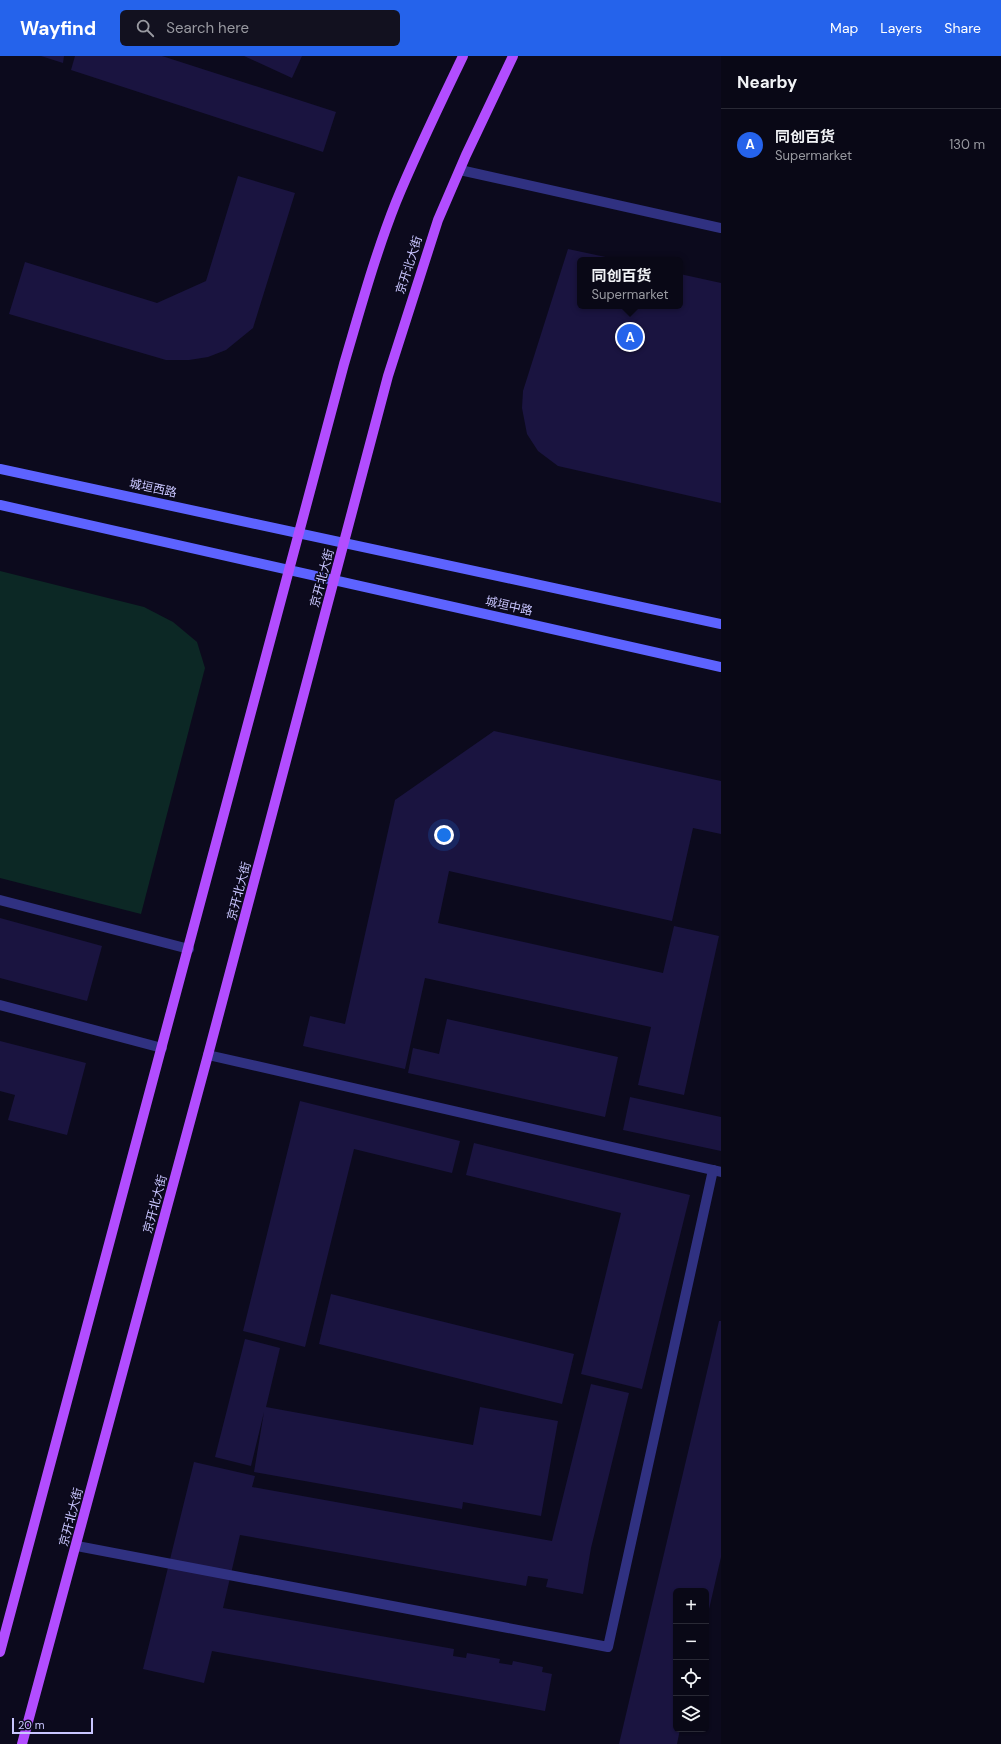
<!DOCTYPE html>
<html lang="en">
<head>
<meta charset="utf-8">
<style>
  :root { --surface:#090816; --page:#12111f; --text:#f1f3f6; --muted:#999aa1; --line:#292935; --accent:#2563eb }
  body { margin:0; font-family:"DM Sans","Noto Sans SC",sans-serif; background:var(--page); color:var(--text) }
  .controls { position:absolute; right:12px; bottom:12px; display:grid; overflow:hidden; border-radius:6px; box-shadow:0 1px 3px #0004 }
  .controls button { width:36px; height:36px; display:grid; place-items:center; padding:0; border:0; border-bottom:1px solid var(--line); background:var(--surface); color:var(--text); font:20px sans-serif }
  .scale { position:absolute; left:12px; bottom:10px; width:81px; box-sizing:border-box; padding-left:4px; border:2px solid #c9c6ff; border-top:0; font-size:11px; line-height:14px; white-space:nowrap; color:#c9c6ff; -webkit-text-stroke:3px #0c0a1d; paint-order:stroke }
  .you { position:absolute; left:444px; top:779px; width:14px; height:14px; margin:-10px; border:3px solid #fff; border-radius:50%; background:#1a73e8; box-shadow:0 0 0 6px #1a73e833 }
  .badge { display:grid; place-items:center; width:26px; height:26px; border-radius:50%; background:var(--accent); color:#fff; font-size:13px; font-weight:700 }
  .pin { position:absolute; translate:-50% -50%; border:2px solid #fff; box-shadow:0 1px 4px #0006 }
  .popup { position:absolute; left:577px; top:201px; width:106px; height:52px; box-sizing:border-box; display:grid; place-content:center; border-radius:6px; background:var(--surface); filter:drop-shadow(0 1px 3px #0005); font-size:13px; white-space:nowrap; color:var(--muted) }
  .popup b { font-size:15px; color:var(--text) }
  .popup::after { content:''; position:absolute; left:50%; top:100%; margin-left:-8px; border:8px solid transparent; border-top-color:var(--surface) }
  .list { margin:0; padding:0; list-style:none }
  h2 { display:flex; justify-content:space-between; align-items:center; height:52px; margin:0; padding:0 16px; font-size:17px }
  h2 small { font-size:13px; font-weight:400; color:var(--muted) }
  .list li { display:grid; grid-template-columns:26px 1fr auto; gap:12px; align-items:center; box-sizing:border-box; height:72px; padding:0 16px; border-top:1px solid var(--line) }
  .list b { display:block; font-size:15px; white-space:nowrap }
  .list p { margin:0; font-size:13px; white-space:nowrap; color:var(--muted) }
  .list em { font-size:13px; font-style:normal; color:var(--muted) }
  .icon { flex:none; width:22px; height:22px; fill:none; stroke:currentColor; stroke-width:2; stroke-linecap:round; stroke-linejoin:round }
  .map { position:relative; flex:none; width:721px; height:1688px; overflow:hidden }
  header { display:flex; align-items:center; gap:24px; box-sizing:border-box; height:56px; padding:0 20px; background:var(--accent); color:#fff }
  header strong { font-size:19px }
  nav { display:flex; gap:22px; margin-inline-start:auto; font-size:14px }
  .search { width:280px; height:36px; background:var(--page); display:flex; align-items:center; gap:10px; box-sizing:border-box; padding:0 14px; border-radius:6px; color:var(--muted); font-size:15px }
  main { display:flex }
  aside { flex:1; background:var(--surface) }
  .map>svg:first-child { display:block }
</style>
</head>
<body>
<header>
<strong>Wayfind</strong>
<div class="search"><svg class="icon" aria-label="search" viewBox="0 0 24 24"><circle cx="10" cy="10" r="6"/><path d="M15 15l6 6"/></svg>Search here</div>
<nav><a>Map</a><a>Layers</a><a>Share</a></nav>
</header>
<main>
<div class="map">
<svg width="721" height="1688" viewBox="0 0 721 1688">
  <rect width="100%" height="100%" fill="#0c0a1d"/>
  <path fill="#0c2825" d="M0,515L144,551L173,566L197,586L205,612L141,858L0,822Z"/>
  <g fill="#1a1440">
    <path d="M41,0H64L63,7Z"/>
    <path d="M75,0H162L336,56L323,96L71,14Z"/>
    <path d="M244,0H302L292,22Z"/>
    <path d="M238,120L295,137L253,272L226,294L208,301L189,304H166L9,258L25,206L157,247L206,225Z"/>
    <path d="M568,193L615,203L580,204V250H680V218L721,227V447L558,410L538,395L527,378L522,352L523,335Z"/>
    <path d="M494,675L721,725V778L693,772L672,865L449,815L438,867L663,917L674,870L719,880L684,1039L638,1029L651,971L425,922L405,1013L303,990L310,960L345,968L395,744Z"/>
    <path d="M0,862L102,890L87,945L0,922Z"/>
    <path d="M447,963L618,1001L605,1061L408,1017L413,992L439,998Z"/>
    <path d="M0,985L86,1007L67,1079L8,1064L15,1039L0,1035Z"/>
    <path d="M630,1041L721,1061V1095L623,1074Z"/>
    <path d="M300,1045L460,1085L452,1117L354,1093L305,1291L243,1275Z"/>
    <path d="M474,1087L690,1139L642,1333L581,1318L621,1157L466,1119Z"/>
    <path d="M331,1238L574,1298L562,1348L319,1288Z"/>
    <path d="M719,1265H721V1501L707,1562L706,1535H676V1673H680L677,1688H619Z"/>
    <path d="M245,1283L280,1292L266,1351L473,1389L480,1351L558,1365L541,1460L463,1446L462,1453L254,1416L264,1356L251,1410L215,1401Z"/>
    <path d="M591,1328L629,1337L591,1492L583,1538L546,1531L548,1523L528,1520L526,1530L240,1479L223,1552L454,1593L453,1600L466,1602L467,1597L500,1603L499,1607L512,1609L513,1605L543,1611L542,1616L552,1618L545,1655L212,1595L204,1627L143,1613L194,1406L255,1420L252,1431L552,1485Z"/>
  </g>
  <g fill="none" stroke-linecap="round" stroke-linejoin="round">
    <g stroke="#303181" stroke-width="10">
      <path d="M460,114L721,172"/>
      <path d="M0,844L189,893"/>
      <path d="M0,949L162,992"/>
    </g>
    <g stroke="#303181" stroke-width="10">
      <path d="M208,999L721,1116"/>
      <path d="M77,1490L608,1591L713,1114"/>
    </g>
    <g stroke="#5d63ff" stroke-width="10">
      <path d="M0,413L721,568"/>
      <path d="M0,449L721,611"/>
    </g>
    <g stroke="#b24dff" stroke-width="10">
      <path d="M0,1596L344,308C360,254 375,199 396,146C416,97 440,48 463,0"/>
      <path d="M22,1688L208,999L388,320L438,164L466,99L513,0"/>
    </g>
  </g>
  <g text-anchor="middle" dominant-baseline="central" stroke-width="3" stroke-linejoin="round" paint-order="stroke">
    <g font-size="12" fill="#c9c6ff" stroke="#0c0a1d">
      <text transform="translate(409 209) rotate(-72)">京开北大街</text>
      <text transform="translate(153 432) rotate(12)">城垣西路</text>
      <text transform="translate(322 522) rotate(-75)">京开北大街</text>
      <text transform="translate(509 550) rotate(13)">城垣中路</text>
      <text transform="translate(239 835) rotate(-75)">京开北大街</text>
      <text transform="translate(155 1148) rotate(-75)">京开北大街</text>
      <text transform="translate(71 1461) rotate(-75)">京开北大街</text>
    </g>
  </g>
</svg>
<div class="controls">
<button>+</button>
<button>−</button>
<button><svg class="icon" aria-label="locate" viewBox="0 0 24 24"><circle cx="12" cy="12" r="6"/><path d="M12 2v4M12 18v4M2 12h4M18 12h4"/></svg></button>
<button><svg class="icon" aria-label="layers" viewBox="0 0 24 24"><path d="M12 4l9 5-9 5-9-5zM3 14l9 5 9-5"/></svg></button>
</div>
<div class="scale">20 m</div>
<div class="you"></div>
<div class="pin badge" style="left:630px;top:281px">A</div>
<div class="popup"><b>同创百货</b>Supermarket</div>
</div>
<aside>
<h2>Nearby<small></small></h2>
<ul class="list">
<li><span class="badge">A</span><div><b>同创百货</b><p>Supermarket</p></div><em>130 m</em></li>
</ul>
</aside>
</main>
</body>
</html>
